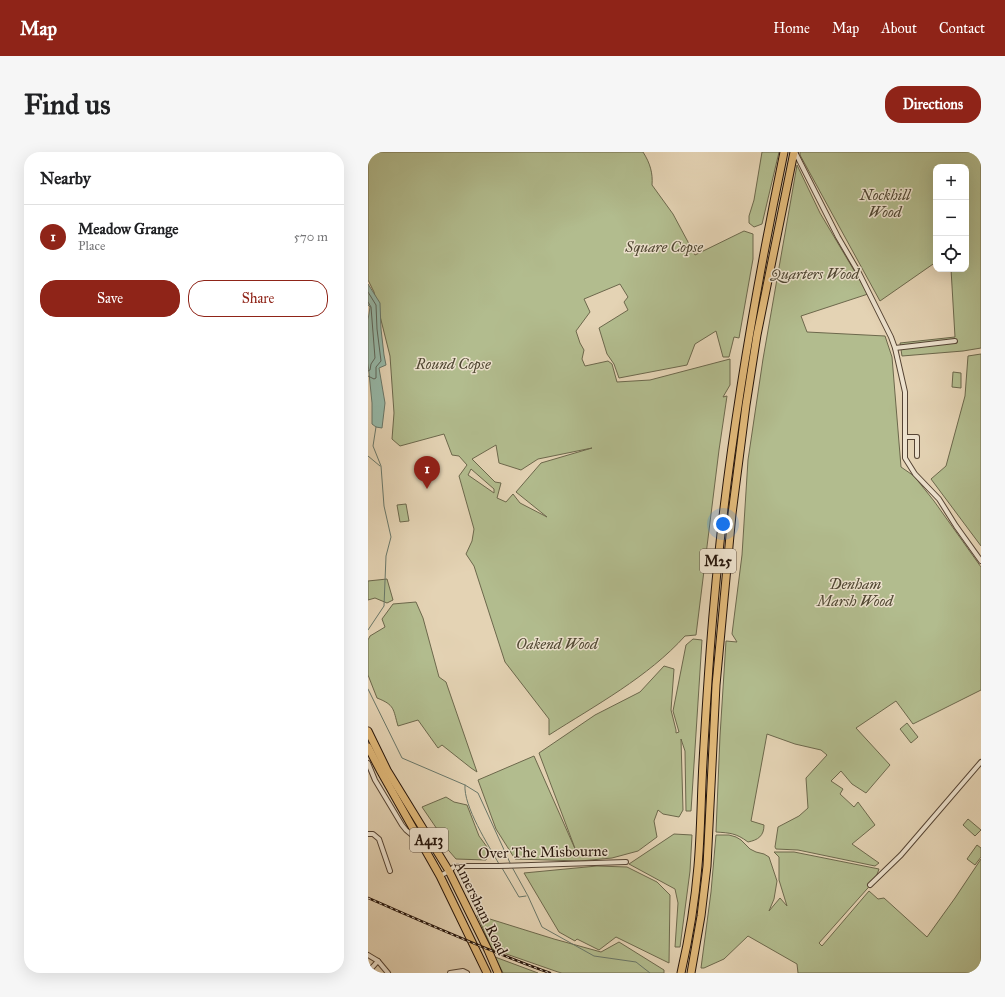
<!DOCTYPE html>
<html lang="en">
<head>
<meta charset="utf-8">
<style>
  :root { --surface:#fff; --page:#f6f6f6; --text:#202124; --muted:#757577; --line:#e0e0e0; --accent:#8f2418 }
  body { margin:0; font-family:"IM FELL Great Primer",serif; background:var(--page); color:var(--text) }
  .controls { position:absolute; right:12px; top:12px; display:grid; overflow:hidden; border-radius:8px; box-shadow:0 4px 16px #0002 }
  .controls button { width:36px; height:36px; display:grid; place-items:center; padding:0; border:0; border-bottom:1px solid var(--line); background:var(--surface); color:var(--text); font:20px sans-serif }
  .you { position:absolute; left:355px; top:372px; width:14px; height:14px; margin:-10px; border:3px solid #fff; border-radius:50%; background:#1a73e8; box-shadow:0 0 0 6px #1a73e833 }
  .badge { display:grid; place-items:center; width:26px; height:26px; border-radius:50%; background:var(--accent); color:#fff; font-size:13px; font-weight:700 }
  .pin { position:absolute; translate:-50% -33px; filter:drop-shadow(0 1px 2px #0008) }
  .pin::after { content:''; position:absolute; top:21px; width:14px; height:12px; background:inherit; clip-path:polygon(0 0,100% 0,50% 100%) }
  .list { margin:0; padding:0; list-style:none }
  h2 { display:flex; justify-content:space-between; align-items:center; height:52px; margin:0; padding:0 16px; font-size:17px }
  h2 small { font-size:13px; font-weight:400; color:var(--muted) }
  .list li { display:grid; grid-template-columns:26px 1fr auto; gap:12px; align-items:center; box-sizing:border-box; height:64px; padding:0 16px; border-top:1px solid var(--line) }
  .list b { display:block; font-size:15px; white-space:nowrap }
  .list p { margin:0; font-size:13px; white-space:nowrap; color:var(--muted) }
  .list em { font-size:13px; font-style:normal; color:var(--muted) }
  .actions { display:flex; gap:8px; padding:12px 16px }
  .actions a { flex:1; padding:9px 0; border:1px solid var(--accent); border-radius:16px; text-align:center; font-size:14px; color:var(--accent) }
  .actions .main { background:var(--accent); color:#fff }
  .icon { flex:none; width:22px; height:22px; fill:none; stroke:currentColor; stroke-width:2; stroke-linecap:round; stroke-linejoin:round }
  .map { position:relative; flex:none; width:613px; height:821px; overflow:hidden; border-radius:16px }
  header { display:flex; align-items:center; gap:24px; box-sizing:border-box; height:56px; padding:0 20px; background:var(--accent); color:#fff }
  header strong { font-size:19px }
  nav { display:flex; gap:22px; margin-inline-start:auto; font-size:14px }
  .intro { display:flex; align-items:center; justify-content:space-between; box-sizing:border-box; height:96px; padding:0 24px }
  h1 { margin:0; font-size:28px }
  .button { padding:10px 18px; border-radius:16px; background:var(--accent); color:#fff; font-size:14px; font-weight:700 }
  main { display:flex; gap:24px; padding:0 24px }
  aside { flex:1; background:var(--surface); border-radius:16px; box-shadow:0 4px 16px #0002 }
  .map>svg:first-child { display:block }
</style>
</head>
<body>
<header>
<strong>Map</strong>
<nav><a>Home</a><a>Map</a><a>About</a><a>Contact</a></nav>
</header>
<div class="intro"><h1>Find us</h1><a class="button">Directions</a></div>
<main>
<aside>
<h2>Nearby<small></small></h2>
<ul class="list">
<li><span class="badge">1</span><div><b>Meadow Grange</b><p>Place</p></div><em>570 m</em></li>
</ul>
<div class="actions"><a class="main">Save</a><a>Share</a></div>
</aside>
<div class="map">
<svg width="613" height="821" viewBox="0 0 613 821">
  <rect width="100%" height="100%" fill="#e4d3b4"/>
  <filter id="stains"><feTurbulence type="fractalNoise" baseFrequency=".005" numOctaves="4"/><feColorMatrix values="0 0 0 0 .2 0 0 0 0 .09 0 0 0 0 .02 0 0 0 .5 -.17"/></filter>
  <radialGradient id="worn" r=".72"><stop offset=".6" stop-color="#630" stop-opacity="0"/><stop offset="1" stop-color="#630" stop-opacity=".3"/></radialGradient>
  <g fill="#b2bc8e" stroke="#6c684c" fill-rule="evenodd">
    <path d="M0,0H275C282,11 285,21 284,33L305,62L327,103L376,79L385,82V107L371,186L366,185L361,205H355L348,179L327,192L319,213L251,226L246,212L239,202L231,176L260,158L256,150L260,145L252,132L216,147L222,160L208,179L212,191L216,198L214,207L217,214L240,209L244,212L249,230L282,228L362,207V233L355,245L359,244L351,298L328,483L317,484C280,525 228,553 181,583V567L137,510L106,414L98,402L104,389L106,377L91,324L99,313L91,304L84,303L76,282L32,294L24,287L26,261L22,204L6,140L0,128ZM128,293L131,311L153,318L170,307L224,296L173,311L148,340L179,365L152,351L145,342L138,350L129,346L133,331L127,330L104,307ZM103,317L126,337V341L100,323Z"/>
    <path d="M394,0H411L394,72L386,75L381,71V64L386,48Z"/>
    <path d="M432,0H613V196L595,199L534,204L532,191L587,185L583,117H598V15H568V110L512,149L432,3Z"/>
    <path d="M429,13L452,61L500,142L433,164L439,180L517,184L524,205L533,315L546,324L566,349L613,415V538L545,572L528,549L488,576L522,613L498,641L484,632L473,619L463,629L475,637L472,642L486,655L490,650L507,673L484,692L511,711L507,714L430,698L408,697L407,695L410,675L431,664L440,656L438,626L459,603L453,598L427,592L399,582L383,669L396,673C396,684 390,688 380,690C368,681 362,681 348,680L352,584L358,489L369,490L364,482L374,403L380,308L395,207Z"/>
    <path d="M613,202V394L563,327L578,314L597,244L600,204Z"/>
    <path d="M585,220L593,221V236L584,235Z"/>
    <path d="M38,352L41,369L32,370L29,353Z"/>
    <path d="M19,427L25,448L19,451L7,446L0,448V429Z"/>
    <path d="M48,450L55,466L71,525L78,530L109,620L103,616L74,593L70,596L50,568L30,574C25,557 27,553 9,546L0,523V488L2,484L17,475L14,467L25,452Z"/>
    <path d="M325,487L334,488L323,659H318L317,599L313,587L315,658L311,665L295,662L290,658L286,669L289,685L270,699L244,706L212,709L147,707L128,677L110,628L166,604L208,699L171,601L227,563L272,540L296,514L306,517L303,558L308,578V581L311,580L305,559L318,493Z"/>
    <path d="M539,571L550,585L543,591L532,577Z"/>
    <path d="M78,645L86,650L99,653L111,684L122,699L118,708L88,707L75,692L71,680L54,655Z"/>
    <path d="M600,667L613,678L607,684L595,673Z"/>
    <path d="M306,682L324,683L322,719L312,795H307L310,751L307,737L261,712Z"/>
    <path d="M348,683H361L368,685L373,688L382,697L388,700L396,702L401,705L409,729L406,747L401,759L412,746L419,754L411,728V705L406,700H426L511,717L507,728L451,791L454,794L501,739L510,747L516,746L559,785L587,746L613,707V821H430L429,812L380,784L356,807L336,816H333L343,740Z"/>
    <path d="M609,693L613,696V705L607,713L599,707Z"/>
    <path d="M229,714L259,715L289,730L302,743L301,811L248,785L231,798L209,787L207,789L191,780L156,721Z"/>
    <path d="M109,763L186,787L233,800L251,790L296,818V821H194L190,820L124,797Z"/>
    <path d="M127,805L170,821H135Z"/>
  </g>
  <path fill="#96b9a9" stroke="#697769" d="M0,132L12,151L13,177L16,203L18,213L11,216L17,251L14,276L8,275L4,272V251L0,211V168L2,155L0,153Z"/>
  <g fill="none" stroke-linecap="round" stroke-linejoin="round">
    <g stroke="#5e665a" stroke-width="1">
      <path d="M0,140L8,153L9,177L13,209L8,215V226L6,227L0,224"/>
      <path d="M0,150L3,155L7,206L3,212L2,218L0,219"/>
    </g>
    <g stroke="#697769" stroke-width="1">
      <path d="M0,304L12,314"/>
      <path d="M0,478L16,454L18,404L23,385L16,354L13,314L5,294L8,275"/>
      <path d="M0,537L34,606L97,633L110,641L143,713"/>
      <path d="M97,633C95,654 121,694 131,712"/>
      <path d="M144,715L160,744L174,775L226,804L268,810L282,821"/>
      <path d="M134,716L151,745L158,744"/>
    </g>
    <defs>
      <g id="minor">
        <path d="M427,0L470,85L491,121L523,185L527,196L537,240V306L547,322L571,347L588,374L613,409"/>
        <path d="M527,196L587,189"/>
        <path d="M537,285H549V304"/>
        <path d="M0,611L7,628L34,673L38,678L50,688"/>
        <path d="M0,682H5L11,687L22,719"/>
        <path d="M72,724L81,719L87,714H130L258,710"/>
        <path d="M502,733L533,703L613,610"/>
        <path d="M0,803L10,809L20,821"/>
        <path d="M0,820L10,809"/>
        <path d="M82,821L95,819L99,821"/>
      </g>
      <g id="trunk">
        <path d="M0,579L19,618L81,719L120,798L130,821"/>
        <path d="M0,595L12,618L72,724L119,821"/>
      </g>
      <g id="motorway">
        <path d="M313,821C321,786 327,750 330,714C333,680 333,645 335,610C338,558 341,505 346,452C359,300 385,150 416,0"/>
        <path d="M323,821L333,764L339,714L348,533L364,362L378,253L389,183L426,0"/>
      </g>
    </defs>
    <use href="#minor" stroke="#554434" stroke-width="6"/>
    <use href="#trunk" stroke="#25140a" stroke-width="9"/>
    <use href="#motorway" stroke="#25140a" stroke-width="9"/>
    <use href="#minor" stroke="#ede2ce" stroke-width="4"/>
    <use href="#trunk" stroke="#e2ba7a" stroke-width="7"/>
    <use href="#motorway" stroke="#e2ba7a" stroke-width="7"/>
    <defs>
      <path id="rail" d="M0,746C60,772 120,799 182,821"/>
    </defs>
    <use href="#rail" stroke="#25140a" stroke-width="2.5"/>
    <use href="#rail" stroke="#ede2ce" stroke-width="1" stroke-dasharray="3" stroke-linecap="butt"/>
  </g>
  <g text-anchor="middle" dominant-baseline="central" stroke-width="3" stroke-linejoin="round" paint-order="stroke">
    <g fill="#ede2ce" stroke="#615245" stroke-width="1">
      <rect x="332" y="397" width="36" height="24" rx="3"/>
      <rect x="42" y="676" width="38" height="24" rx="3"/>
    </g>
    <g font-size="14" font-weight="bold" fill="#25140a">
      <text x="350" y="409">M25</text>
      <text x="61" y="688">A413</text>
    </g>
    <g font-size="15" font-style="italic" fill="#4f4632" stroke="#ede2ce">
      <text x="517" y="43">Nockhill<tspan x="517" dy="17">Wood</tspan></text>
      <text x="296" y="95">Square Copse</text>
      <text x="447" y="122">Quarters Wood</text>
      <text x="85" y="212">Round Copse</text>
      <text x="487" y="432">Denham<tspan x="487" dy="17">Marsh Wood</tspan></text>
      <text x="189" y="492">Oakend Wood</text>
    </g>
    <g font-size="15" fill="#25140a" stroke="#ede2ce">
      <text transform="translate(175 700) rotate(-1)">Over The Misbourne</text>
      <text transform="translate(113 756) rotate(64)">Amersham Road</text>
    </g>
  </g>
  <rect width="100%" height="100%" filter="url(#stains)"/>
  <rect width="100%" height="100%" fill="url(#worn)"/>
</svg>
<div class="controls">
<button>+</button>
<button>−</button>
<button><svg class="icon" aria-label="locate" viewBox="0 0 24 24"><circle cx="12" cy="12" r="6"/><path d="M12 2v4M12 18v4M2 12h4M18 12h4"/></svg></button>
</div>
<div class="you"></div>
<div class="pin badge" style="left:59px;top:337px">1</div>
</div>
</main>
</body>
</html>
